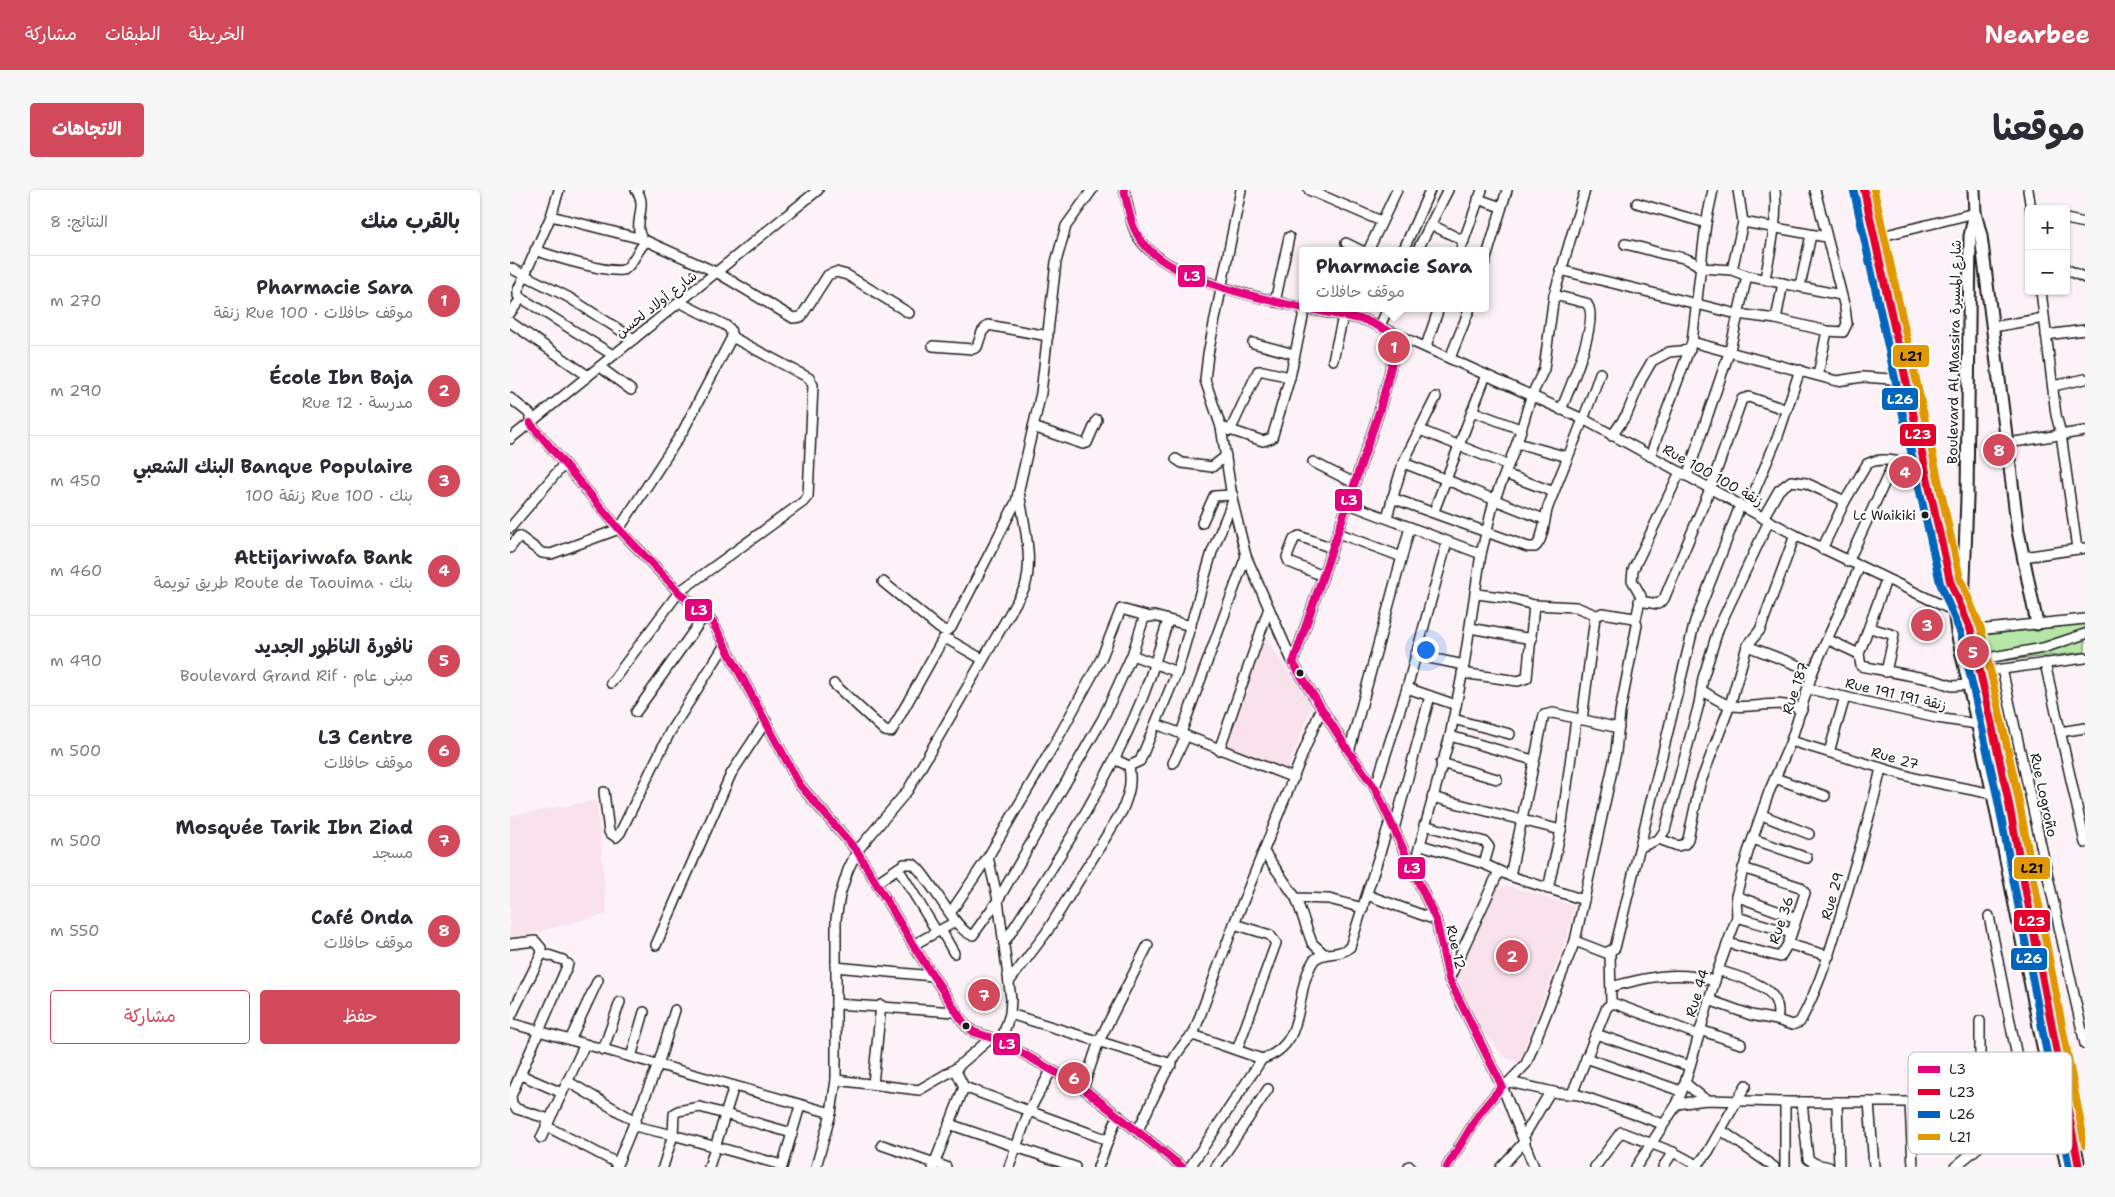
<!DOCTYPE html>
<html lang="ar">
<head>
<meta charset="utf-8">
<style>
  :root { --surface:#fff; --page:#f7f7f7; --text:#2b2b33; --muted:#7c7c81; --line:#e1e1e2; --accent:#d1495b }
  body { margin:0; font-family:"Shantell Sans","Playpen Sans Arabic",sans-serif; background:var(--page); color:var(--text); direction:rtl }
  .controls { position:absolute; right:15px; top:15px; display:grid; overflow:hidden; border-radius:5px; box-shadow:0 1px 4px #0004 }
  .controls button { width:45px; height:45px; display:grid; place-items:center; padding:0; border:0; border-bottom:1px solid var(--line); background:var(--surface); color:var(--text); font:25px sans-serif }
  .you { position:absolute; left:915px; top:459px; width:18px; height:18px; margin:-12px; border:4px solid #fff; border-radius:50%; background:#1a73e8; box-shadow:0 0 0 8px #1a73e833 }
  .badge { display:grid; place-items:center; width:32px; height:32px; border-radius:50%; background:var(--accent); color:#fff; font-size:16px; font-weight:700 }
  .pin { position:absolute; translate:-50% -50%; border:2px solid #fff; box-shadow:0 1px 5px #0006 }
  .popup { position:absolute; left:789px; top:57px; width:190px; height:65px; box-sizing:border-box; display:grid; place-content:center; border-radius:5px; background:var(--surface); filter:drop-shadow(0 1px 4px #0005); font-size:16px; white-space:nowrap; color:var(--muted) }
  .popup b { font-size:19px; color:var(--text) }
  .popup::after { content:''; position:absolute; left:50%; top:100%; margin-left:-10px; border:10px solid transparent; border-top-color:var(--surface) }
  .list { margin:0; padding:0; list-style:none }
  h2 { display:flex; justify-content:space-between; align-items:center; height:65px; margin:0; padding:0 20px; font-size:21px }
  h2 small { font-size:16px; font-weight:400; color:var(--muted) }
  .list li { display:grid; grid-template-columns:32px 1fr auto; gap:15px; align-items:center; box-sizing:border-box; height:90px; padding:0 20px; border-top:1px solid var(--line) }
  .list b { display:block; font-size:19px; white-space:nowrap }
  .list p { margin:0; font-size:16px; white-space:nowrap; color:var(--muted) }
  .list em { font-size:16px; font-style:normal; color:var(--muted) }
  .actions { display:flex; gap:10px; padding:15px 20px }
  .actions a { flex:1; padding:11px 0; border:1px solid var(--accent); border-radius:5px; text-align:center; font-size:18px; color:var(--accent) }
  .actions .main { background:var(--accent); color:#fff }
  .map { position:relative; flex:none; width:1575px; height:977px; overflow:hidden; direction:ltr; border-radius:5px }
  header { display:flex; align-items:center; gap:30px; box-sizing:border-box; height:70px; padding:0 25px; background:var(--accent); color:#fff }
  header strong { font-size:24px }
  nav { display:flex; gap:28px; margin-inline-start:auto; font-size:18px }
  .intro { display:flex; align-items:center; justify-content:space-between; box-sizing:border-box; height:120px; padding:0 30px }
  h1 { margin:0; font-size:35px }
  .button { padding:12px 22px; border-radius:5px; background:var(--accent); color:#fff; font-size:18px; font-weight:700 }
  main { display:flex; gap:30px; padding:0 30px }
  aside { flex:1; background:var(--surface); border-radius:5px; box-shadow:0 1px 4px #0004 }
  .map>svg:first-child { display:block }
</style>
</head>
<body>
<header>
<strong>Nearbee</strong>
<nav><a>الخريطة</a><a>الطبقات</a><a>مشاركة</a></nav>
</header>
<div class="intro"><h1>موقعنا</h1><a class="button">الاتجاهات</a></div>
<main>
<div class="map">
<svg width="1575" height="977" viewBox="0 0 1575 977">
  <rect width="100%" height="100%" fill="#fdf2f7"/>
  <filter id="ink" filterUnits="userSpaceOnUse"><feTurbulence type="fractalNoise" baseFrequency=".02" numOctaves="2"/><feDisplacementMap in="SourceGraphic" scale="10" xChannelSelector="R" yChannelSelector="G"/><feConvolveMatrix kernelMatrix="1 2 1 2 8 2 1 2 1" color-interpolation-filters="sRGB"/></filter>
  <g filter="url(#ink)">
    <g fill="#fae2ed">
      <path d="M755,448L802,514L777,581L711,559Z"/>
      <path d="M87,610L97,724L0,749V626Z"/>
      <path d="M998,696L1064,716L1057,747L1008,873L995,867L971,840L945,786L985,700Z"/>
    </g>
    <path fill="#b6e7a7" stroke="#698262" d="M1575,434V462L1472,473L1467,446Z"/>
    <g fill="none" stroke-linecap="round" stroke-linejoin="round">
      <defs>
        <g id="minor">
          <path d="M49,0L41,26L8,100V106L103,165"/>
          <path d="M126,0C139,15 122,33 132,49L208,83L283,128L291,127L318,85L326,82L337,85L399,123"/>
          <path d="M614,0C619,16 620,38 631,51C661,90 746,107 793,118"/>
          <path d="M731,0L698,164L695,190L711,237L723,313L736,366L783,473L839,562L865,598L926,730L939,789L992,896L1024,977"/>
          <path d="M799,0L871,31"/>
          <path d="M1518,0L1521,19"/>
          <path d="M968,9L991,17"/>
          <path d="M1127,13L1196,33"/>
          <path d="M41,26L132,49"/>
          <path d="M1556,29L1575,33"/>
          <path d="M1233,32L1316,47"/>
          <path d="M922,35L954,51"/>
          <path d="M1364,48L1465,23"/>
          <path d="M836,53L852,61"/>
          <path d="M1115,54C1126,56 1136,59 1146,62C1162,67 1178,65 1191,78L1222,80L1237,86L1331,105"/>
          <path d="M25,60C39,65 105,86 115,79C124,73 127,59 136,52"/>
          <path d="M858,61L887,0"/>
          <path d="M893,61L920,0"/>
          <path d="M907,61L938,0"/>
          <path d="M950,61L972,0"/>
          <path d="M975,72L997,0"/>
          <path d="M0,78L58,107L124,149"/>
          <path d="M1556,79L1575,88"/>
          <path d="M1050,80L1227,124L1266,129L1317,141L1333,142L1337,134L1335,118L1305,0"/>
          <path d="M1222,80L1233,32L1228,0"/>
          <path d="M1255,88C1261,58 1268,30 1265,0"/>
          <path d="M1290,96L1301,45"/>
          <path d="M1531,101L1546,225L1551,244L1567,359"/>
          <path d="M1044,105L1076,113C1092,126 1058,202 1051,220"/>
          <path d="M765,112L779,47"/>
          <path d="M794,118L855,130L1075,230L1285,345L1444,421H1448"/>
          <path d="M0,123L11,109"/>
          <path d="M1266,129L1273,93"/>
          <path d="M0,132L78,186"/>
          <path d="M870,136L878,118"/>
          <path d="M1483,137L1534,128"/>
          <path d="M1536,145L1575,140"/>
          <path d="M1182,152L1327,191L1352,187L1396,190"/>
          <path d="M743,153L784,164"/>
          <path d="M423,156L463,159L467,157L472,142L478,135L538,146"/>
          <path d="M916,156L929,118"/>
          <path d="M940,168L960,118"/>
          <path d="M823,170L835,118"/>
          <path d="M90,177L121,200"/>
          <path d="M1308,185L1317,141"/>
          <path d="M1543,196L1575,189"/>
          <path d="M0,208L20,224V233L109,339L169,402L203,433L289,594L347,661L403,755L455,835L464,842L491,851L573,898L672,977"/>
          <path d="M962,221L1010,239"/>
          <path d="M523,237L573,254L577,253L587,230"/>
          <path d="M711,237L753,251L762,248L780,187L795,118"/>
          <path d="M910,240L998,275"/>
          <path d="M720,241L748,181H753L780,187"/>
          <path d="M1102,246L1117,224L1131,190L1142,171L1159,162L1180,160"/>
          <path d="M0,249L308,0"/>
          <path d="M1007,253L1058,267"/>
          <path d="M1498,253L1575,241"/>
          <path d="M1140,266L1182,152L1196,33L1203,0"/>
          <path d="M666,269L672,273L702,277L716,266"/>
          <path d="M803,272L844,293"/>
          <path d="M893,273C941,290 986,312 1034,329"/>
          <path d="M995,284L1044,302"/>
          <path d="M1177,286L1220,160L1237,86"/>
          <path d="M882,308L1018,357H1025C1034,350 1034,328 1038,317C1055,272 1075,229 1090,183"/>
          <path d="M836,313L971,364"/>
          <path d="M1237,319L1268,246L1290,180"/>
          <path d="M924,321L976,185"/>
          <path d="M877,327L893,273L926,207"/>
          <path d="M1253,328L1269,300L1281,291L1296,293L1335,311"/>
          <path d="M692,333L704,306L723,305"/>
          <path d="M0,338L54,274"/>
          <path d="M828,343L892,367"/>
          <path d="M0,358L9,346L32,363L41,364L109,339L173,241L222,147L220,139L215,135L169,112"/>
          <path d="M1312,359L1335,311L1357,274C1374,264 1399,275 1417,279"/>
          <path d="M1513,367L1575,358"/>
          <path d="M1338,372L1384,272"/>
          <path d="M813,386L779,372L777,367L784,349L789,346L822,358"/>
          <path d="M1376,390L1349,464L1351,476L1424,490L1442,496L1458,495"/>
          <path d="M373,392L429,438L436,441L441,438L506,312L531,203L546,72L556,36L582,0"/>
          <path d="M967,404L998,408L1024,415"/>
          <path d="M1129,411L1148,414L1154,409L1200,299L1232,209L1239,207L1277,220"/>
          <path d="M1126,429L1131,406L1122,390L1123,380L1170,282"/>
          <path d="M960,438L1022,449"/>
          <path d="M1360,438L1384,445L1376,482"/>
          <path d="M1447,442L1575,429"/>
          <path d="M1319,450L1349,464"/>
          <path d="M1237,456L1303,481"/>
          <path d="M622,465L667,482"/>
          <path d="M905,465L954,475"/>
          <path d="M1466,470L1533,458L1575,444"/>
          <path d="M783,473L870,219L889,146"/>
          <path d="M1535,473L1575,653"/>
          <path d="M1492,479L1575,854"/>
          <path d="M952,483L1008,491L1017,488L1024,415L1066,417L1086,425"/>
          <path d="M1456,484L1575,468"/>
          <path d="M101,493L169,402L293,312L298,306L303,195L299,188L222,147"/>
          <path d="M324,494L375,541L381,542L433,449L439,450L472,469"/>
          <path d="M897,498L946,515"/>
          <path d="M1299,499L1427,528L1467,534"/>
          <path d="M1191,500C1200,505 1212,514 1222,516C1248,519 1268,508 1292,520"/>
          <path d="M126,522L195,425"/>
          <path d="M943,529L1000,544"/>
          <path d="M646,534L784,588"/>
          <path d="M1550,542L1575,538"/>
          <path d="M671,543L736,366"/>
          <path d="M940,546L1023,570"/>
          <path d="M1281,551L1408,589L1483,604"/>
          <path d="M709,560L759,418"/>
          <path d="M839,562L900,337"/>
          <path d="M1319,562L1335,507"/>
          <path d="M604,569L619,576L630,571L667,482L702,362L722,313"/>
          <path d="M663,573L676,546"/>
          <path d="M931,573L987,589"/>
          <path d="M1265,588L1315,606"/>
          <path d="M865,598L897,498L937,352"/>
          <path d="M94,602L99,642L106,647L110,643L160,542L215,455"/>
          <path d="M922,607L1051,640"/>
          <path d="M1252,625L1299,644"/>
          <path d="M914,635L975,652L979,657L974,674"/>
          <path d="M884,639L920,506"/>
          <path d="M1149,649L1168,656L1175,654L1178,649L1190,594L1220,515L1237,456L1250,440L1285,345"/>
          <path d="M1243,649L1297,668"/>
          <path d="M911,655L974,674L1000,686L1074,710"/>
          <path d="M1131,657L1149,649L1155,640L1189,514L1193,488L1209,437L1259,331"/>
          <path d="M754,662L786,708L819,709L853,718"/>
          <path d="M388,678L427,742"/>
          <path d="M903,680L940,546L954,475L971,364L984,311L1007,253L1021,207L1034,179L1044,105L1075,0"/>
          <path d="M1000,686L1034,525L1043,523L1109,538"/>
          <path d="M366,693L394,674H403C420,686 447,745 463,745L488,710L478,667"/>
          <path d="M1038,699L1051,640L1066,529"/>
          <path d="M857,705L926,730"/>
          <path d="M1226,706L1286,728"/>
          <path d="M786,708L802,753L814,764"/>
          <path d="M441,722L478,667L548,548L591,469L611,419L636,426"/>
          <path d="M1479,726L1516,912"/>
          <path d="M1227,727L1281,743"/>
          <path d="M724,734L760,745L766,753L727,860"/>
          <path d="M431,740L444,763"/>
          <path d="M1065,751L1096,763L1105,758L1185,431L1230,316"/>
          <path d="M494,753C544,676 596,596 631,511C642,485 649,458 658,431"/>
          <path d="M1218,753L1270,767L1278,754L1295,703L1290,697L1233,678"/>
          <path d="M0,754L25,751L31,758L32,763L0,828"/>
          <path d="M1278,754L1319,766"/>
          <path d="M146,755L221,584L256,531"/>
          <path d="M403,755L445,732"/>
          <path d="M1100,762L1101,813"/>
          <path d="M32,763L53,770"/>
          <path d="M325,777L423,786"/>
          <path d="M1208,780C1232,789 1275,795 1267,830L1282,835L1290,832C1314,788 1326,741 1340,692C1351,654 1363,617 1371,578"/>
          <path d="M939,789L989,681"/>
          <path d="M499,792L536,743L612,621C619,604 622,594 619,576"/>
          <path d="M1101,797C1137,787 1168,780 1205,791"/>
          <path d="M1199,810L1241,825L1267,830"/>
          <path d="M326,814L445,822"/>
          <path d="M500,824L662,874"/>
          <path d="M1470,831V912"/>
          <path d="M0,833L321,923"/>
          <path d="M1190,840L1231,854"/>
          <path d="M683,845L752,869"/>
          <path d="M60,850L88,790"/>
          <path d="M491,851L500,824L501,809L488,710L593,528L622,465L634,428L644,426L681,436"/>
          <path d="M93,860L110,812"/>
          <path d="M121,867L134,822"/>
          <path d="M1076,868L1171,901"/>
          <path d="M1179,876L1086,844L1097,817L1103,813L1189,845"/>
          <path d="M445,879L454,897L598,950"/>
          <path d="M11,885L52,903"/>
          <path d="M326,890L409,900L445,879L481,848"/>
          <path d="M57,891L125,931"/>
          <path d="M999,892L1048,903L1069,905L1153,934"/>
          <path d="M1175,893L1196,910"/>
          <path d="M363,894L371,815"/>
          <path d="M573,898L589,851L638,755"/>
          <path d="M1062,904L1086,844"/>
          <path d="M1275,912V977"/>
          <path d="M1292,912L1298,969L1306,974L1319,977"/>
          <path d="M1327,912L1329,977"/>
          <path d="M1359,912L1364,977"/>
          <path d="M1400,912L1403,977"/>
          <path d="M1167,914L1196,910L1275,912H1516"/>
          <path d="M39,929L7,919L2,914L1,906L58,774"/>
          <path d="M439,934L565,977"/>
          <path d="M36,936L107,973"/>
          <path d="M124,936L163,945L272,975"/>
          <path d="M628,940C640,917 663,859 683,845L724,734L811,519"/>
          <path d="M1211,940L1264,977"/>
          <path d="M1014,946L1040,902"/>
          <path d="M31,948L75,854"/>
          <path d="M372,955L436,977"/>
          <path d="M899,976L900,977"/>
          <path d="M106,977L148,875L165,820"/>
          <path d="M153,977L163,945L164,924L168,921L190,917L282,943"/>
          <path d="M199,977L224,896"/>
          <path d="M272,977L290,916"/>
          <path d="M306,977L321,923L326,890V729L330,705L338,680L347,661L398,600L515,397C524,367 513,331 509,301"/>
          <path d="M423,977L454,897"/>
          <path d="M499,977L519,921L541,881"/>
          <path d="M588,977L608,925"/>
          <path d="M680,977L752,869C799,854 782,804 804,770C814,760 830,767 840,757L880,631"/>
          <path d="M706,977L758,899"/>
          <path d="M937,977L969,924L992,896L999,892L1016,874L1065,751L1106,562L1110,522L1127,435L1124,428L1092,423L1085,427L1072,530"/>
          <path d="M991,977L1015,951"/>
          <path d="M1085,977L1111,942L1163,962L1187,975"/>
          <path d="M1126,977L1167,914L1175,893L1208,780L1227,727L1226,706L1238,662L1259,602L1281,551L1303,481L1349,378"/>
          <path d="M1153,977L1163,962"/>
          <path d="M1186,977L1198,962L1236,895"/>
          <path d="M1445,977L1497,933L1516,912L1546,898"/>
        </g>
        <g id="major">
          <path d="M1354,0L1417,279L1440,391L1447,442L1483,604L1557,977"/>
          <path d="M1465,23L1471,46L1508,341L1527,434"/>
          <path d="M1445,402L1461,441L1497,604L1569,977"/>
          <path d="M1453,417L1457,308L1460,46L1465,23L1464,0"/>
        </g>
      </defs>
      <use href="#minor" stroke="#1c1c1c" stroke-width="12"/>
      <use href="#major" stroke="#1c1c1c" stroke-width="15"/>
      <use href="#minor" stroke="#fff" stroke-width="9"/>
      <use href="#major" stroke="#fff" stroke-width="11"/>
      <defs>
        <g id="bus-1">
          <path d="M614,0C618,15 619,31 627,44C651,89 746,107 793,118"/>
          <path d="M795,118L855,130L889,146"/>
          <path d="M20,233L109,339L169,402L203,433L289,594L347,661L403,755L455,835L464,842L491,851L573,898L672,977"/>
          <path d="M783,473L839,562L865,598L926,730L939,789L992,896"/>
          <path d="M783,473L870,219L889,146"/>
          <path d="M937,977L969,924L992,896"/>
        </g>
        <path id="bus-2" d="M1354,0L1440,391L1461,441L1497,604L1569,977"/>
        <path id="bus-3" d="M1344,2L1430,393L1451,444L1487,606L1559,977"/>
        <path id="bus-4" d="M1364,0L1450,388L1471,439L1507,602L1575,955"/>
      </defs>
      <use href="#bus-1" stroke="#fff" stroke-width="11"/>
      <use href="#bus-2" stroke="#fff" stroke-width="11"/>
      <use href="#bus-3" stroke="#fff" stroke-width="11"/>
      <use href="#bus-4" stroke="#fff" stroke-width="11"/>
      <use href="#bus-1" stroke="#e5007d" stroke-width="8"/>
      <use href="#bus-2" stroke="#e4002b" stroke-width="8"/>
      <use href="#bus-3" stroke="#0065bd" stroke-width="8"/>
      <use href="#bus-4" stroke="#e19803" stroke-width="8"/>
    </g>
  </g>
  <g fill="#1c1c1c" stroke="#fff" stroke-width="2">
    <circle cx="1415" cy="325" r="4.5"/>
    <circle cx="790" cy="483" r="4.5"/>
    <circle cx="456" cy="836" r="4.5"/>
  </g>
  <g text-anchor="middle" dominant-baseline="central" stroke-width="4" stroke-linejoin="round" paint-order="stroke">
    <g font-size="13" fill="#1c1c1c" stroke="#fff" text-anchor="end">
      <text x="1406" y="325">Lc Waikiki</text>
    </g>
    <g font-size="14" fill="#1c1c1c" stroke="#fff">
      <text transform="translate(146 114) rotate(-38)">شارع أولاد لحسن</text>
      <text transform="translate(1444 162) rotate(-89)">Boulevard Al Massira شارع المسيرة</text>
      <text transform="translate(1203 285) rotate(29)">Rue 100 زنقة 100</text>
      <text transform="translate(1285 498) rotate(-71)">Rue 187</text>
      <text transform="translate(1386 504) rotate(13)">Rue 191 زنقة 191</text>
      <text transform="translate(1385 568) rotate(16)">Rue 27</text>
      <text transform="translate(1534 605) rotate(78)">Rue Logroño</text>
      <text transform="translate(1322 706) rotate(-74)">Rue 29</text>
      <text transform="translate(1271 730) rotate(-71)">Rue 36</text>
      <text transform="translate(946 757) rotate(77)">Rue 12</text>
      <text transform="translate(1187 803) rotate(-73)">Rue 44</text>
    </g>
  </g>
  <rect x="1398" y="862" width="164" height="102" rx="8" fill="#fff" stroke="#bbb" stroke-width="1"/>
  <rect x="1408" y="876" width="22" height="7" fill="#e5007d"/>
  <rect x="1408" y="899" width="22" height="6" fill="#e4002b"/>
  <rect x="1408" y="921" width="22" height="7" fill="#0065bd"/>
  <rect x="1408" y="944" width="22" height="6" fill="#e19803"/>
  <g font-size="14" fill="#1c1c1c">
    <text x="1439" y="884">L3</text>
    <text x="1439" y="907">L23</text>
    <text x="1439" y="929">L26</text>
    <text x="1439" y="952">L21</text>
  </g>
  <g stroke="#fff" stroke-width="2">
    <rect x="667" y="74" width="29" height="24" rx="5" fill="#e5007d"/>
    <rect x="1382" y="154" width="38" height="24" rx="5" fill="#e19803"/>
    <rect x="1371" y="197" width="38" height="24" rx="5" fill="#0065bd"/>
    <rect x="1389" y="233" width="38" height="24" rx="5" fill="#e4002b"/>
    <rect x="824" y="298" width="29" height="24" rx="5" fill="#e5007d"/>
    <rect x="174" y="408" width="29" height="24" rx="5" fill="#e5007d"/>
    <rect x="887" y="666" width="29" height="24" rx="5" fill="#e5007d"/>
    <rect x="1503" y="666" width="38" height="24" rx="5" fill="#e19803"/>
    <rect x="1503" y="719" width="38" height="24" rx="5" fill="#e4002b"/>
    <rect x="1500" y="757" width="38" height="24" rx="5" fill="#0065bd"/>
    <rect x="482" y="842" width="29" height="24" rx="5" fill="#e5007d"/>
  </g>
  <g font-size="14" text-anchor="middle" font-weight="bold" fill="#fff">
    <text x="682" y="91">L3</text>
    <text x="1390" y="214">L26</text>
    <text x="1408" y="249">L23</text>
    <text x="839" y="315">L3</text>
    <text x="189" y="425">L3</text>
    <text x="902" y="683">L3</text>
    <text x="1522" y="736">L23</text>
    <text x="1519" y="773">L26</text>
    <text x="497" y="859">L3</text>
  </g>
  <g font-size="14" text-anchor="middle" font-weight="bold" fill="#111">
    <text x="1401" y="171">L21</text>
    <text x="1522" y="683">L21</text>
  </g>
</svg>
<div class="controls">
<button>+</button>
<button>−</button>
</div>
<div class="you"></div>
<div class="pin badge" style="left:884px;top:157px">1</div>
<div class="popup"><b>Pharmacie Sara</b>موقف حافلات</div>
<div class="pin badge" style="left:1002px;top:766px">2</div>
<div class="pin badge" style="left:1417px;top:435px">3</div>
<div class="pin badge" style="left:1395px;top:282px">4</div>
<div class="pin badge" style="left:1463px;top:462px">5</div>
<div class="pin badge" style="left:564px;top:888px">6</div>
<div class="pin badge" style="left:474px;top:805px">7</div>
<div class="pin badge" style="left:1489px;top:260px">8</div>
</div>
<aside>
<h2>بالقرب منك<small>النتائج: 8</small></h2>
<ul class="list">
<li><span class="badge">1</span><div><b>Pharmacie Sara</b><p>موقف حافلات · Rue 100 زنقة</p></div><em>270 m</em></li>
<li><span class="badge">2</span><div><b>École Ibn Baja</b><p>مدرسة · Rue 12</p></div><em>290 m</em></li>
<li><span class="badge">3</span><div><b>Banque Populaire البنك الشعبي</b><p>بنك · Rue 100 زنقة 100</p></div><em>450 m</em></li>
<li><span class="badge">4</span><div><b>Attijariwafa Bank</b><p>بنك · Route de Taouima طريق تويمة</p></div><em>460 m</em></li>
<li><span class="badge">5</span><div><b>نافورة الناظور الجديد</b><p>مبنى عام · Boulevard Grand Rif</p></div><em>490 m</em></li>
<li><span class="badge">6</span><div><b>L3 Centre</b><p>موقف حافلات</p></div><em>500 m</em></li>
<li><span class="badge">7</span><div><b>Mosquée Tarik Ibn Ziad</b><p>مسجد</p></div><em>500 m</em></li>
<li><span class="badge">8</span><div><b>Café Onda</b><p>موقف حافلات</p></div><em>550 m</em></li>
</ul>
<div class="actions"><a class="main">حفظ</a><a>مشاركة</a></div>
</aside>
</main>
</body>
</html>
